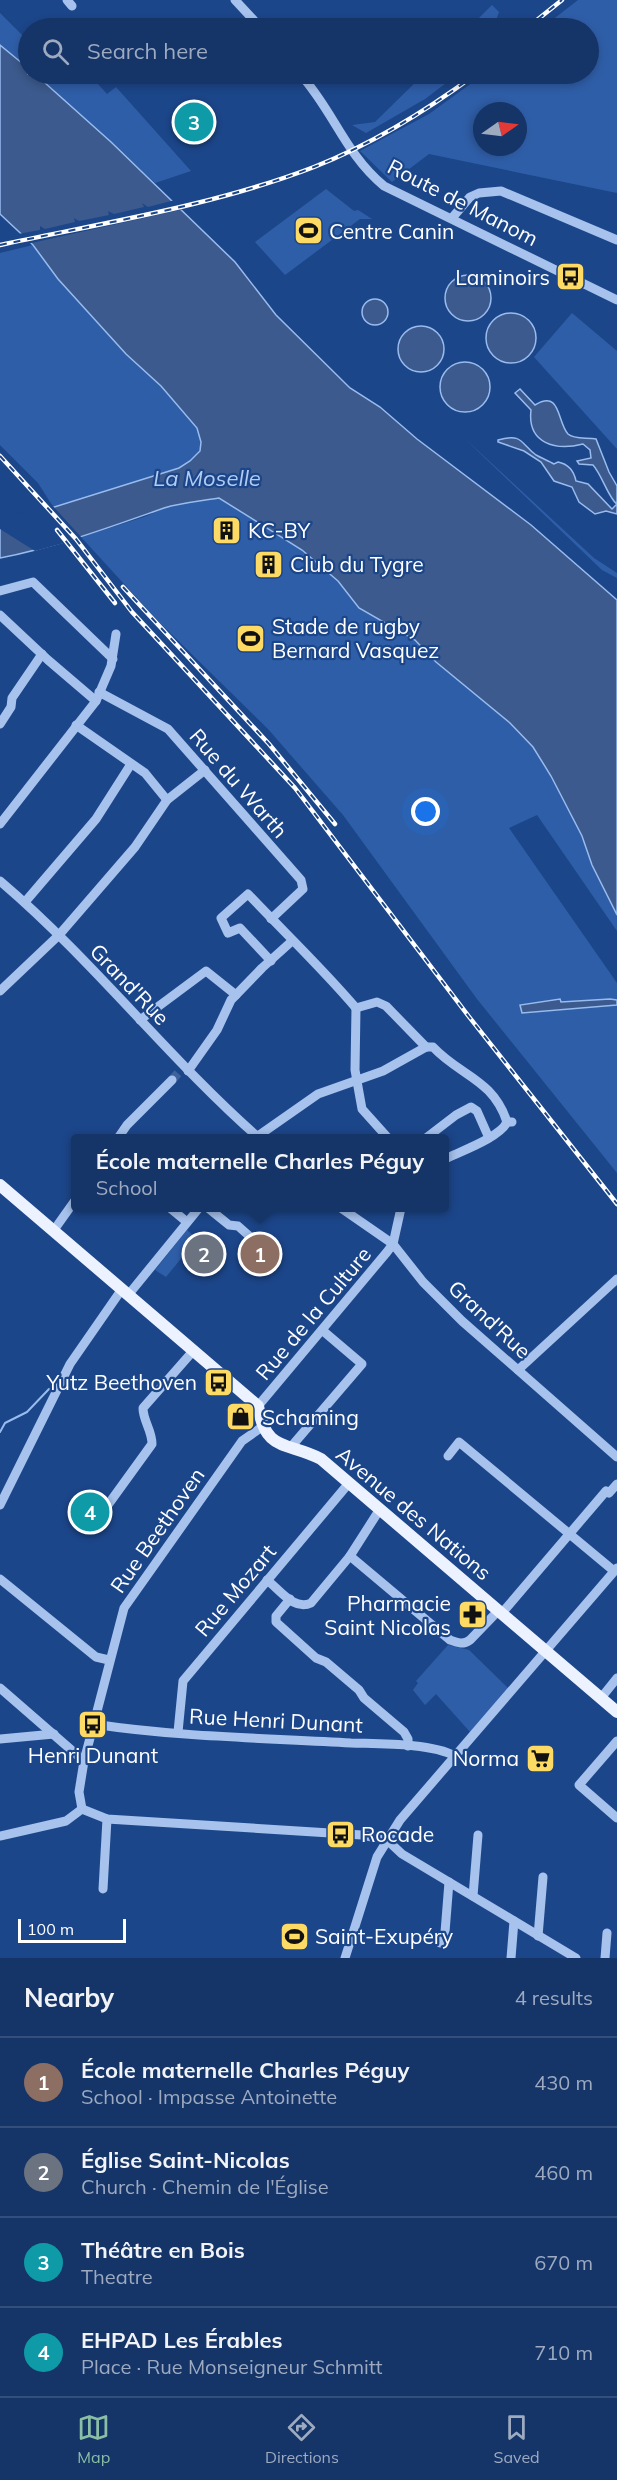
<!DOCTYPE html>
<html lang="en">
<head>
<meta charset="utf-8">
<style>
  :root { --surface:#153468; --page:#1e3c6e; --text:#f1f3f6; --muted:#9daac0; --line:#344f7c; --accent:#8abfa5 }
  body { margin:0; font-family:Mulish,sans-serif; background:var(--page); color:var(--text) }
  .compass { position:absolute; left:473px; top:102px; width:54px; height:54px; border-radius:50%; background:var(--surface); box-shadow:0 3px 9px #0003; rotate:76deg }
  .scale { position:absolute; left:18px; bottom:15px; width:108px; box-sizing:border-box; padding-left:6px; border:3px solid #fff; border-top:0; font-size:16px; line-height:21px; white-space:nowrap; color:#fff; -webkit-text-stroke:4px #1c468a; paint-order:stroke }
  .you { position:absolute; left:426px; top:812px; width:21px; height:21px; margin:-15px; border:4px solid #fff; border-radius:50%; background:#1a73e8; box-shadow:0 0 0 9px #1a73e833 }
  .badge { display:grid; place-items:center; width:39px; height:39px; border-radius:50%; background:var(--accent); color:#fff; font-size:20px; font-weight:700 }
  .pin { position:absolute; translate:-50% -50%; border:3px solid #fff; box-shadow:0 2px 6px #0006 }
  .popup { position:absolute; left:71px; top:1134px; width:378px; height:78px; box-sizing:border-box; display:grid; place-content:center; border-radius:6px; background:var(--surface); filter:drop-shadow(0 2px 4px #0005); font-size:20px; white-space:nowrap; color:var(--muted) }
  .popup b { font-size:22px; color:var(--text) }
  .popup::after { content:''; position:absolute; left:50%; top:100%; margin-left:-12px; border:12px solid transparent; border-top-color:var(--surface) }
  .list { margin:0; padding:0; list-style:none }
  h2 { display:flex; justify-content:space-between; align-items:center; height:78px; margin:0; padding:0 24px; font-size:26px }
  h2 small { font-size:20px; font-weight:400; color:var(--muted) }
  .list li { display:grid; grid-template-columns:39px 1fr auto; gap:18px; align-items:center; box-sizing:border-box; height:90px; padding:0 24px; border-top:2px solid var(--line) }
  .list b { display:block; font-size:22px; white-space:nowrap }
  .list p { margin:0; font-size:20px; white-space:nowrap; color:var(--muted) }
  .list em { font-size:20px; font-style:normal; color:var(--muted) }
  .icon { flex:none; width:33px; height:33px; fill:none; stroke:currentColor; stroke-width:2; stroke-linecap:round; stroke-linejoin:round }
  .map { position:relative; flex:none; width:617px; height:1958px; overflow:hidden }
  .search { position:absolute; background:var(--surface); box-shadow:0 3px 9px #0003; left:18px; right:18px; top:18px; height:66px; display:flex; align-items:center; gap:15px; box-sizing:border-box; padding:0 21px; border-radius:33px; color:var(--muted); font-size:22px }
  .sheet { height:438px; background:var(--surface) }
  nav { display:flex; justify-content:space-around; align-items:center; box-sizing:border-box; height:84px; border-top:2px solid var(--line); background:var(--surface); font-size:16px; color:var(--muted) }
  nav a { display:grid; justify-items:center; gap:3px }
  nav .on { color:var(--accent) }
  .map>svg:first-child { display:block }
</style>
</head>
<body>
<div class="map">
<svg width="617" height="1958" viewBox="0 0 617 1958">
  <rect width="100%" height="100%" fill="#1c468a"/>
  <g fill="#2f5ea8" fill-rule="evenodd">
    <path d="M578,0H617V193L429,154L392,182L360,151L429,114L484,74H588V28H542ZM482,111H518V147H482Z"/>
    <path d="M492,5L499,12L494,26L497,28H469Z"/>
    <path d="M0,13L28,41V68L0,45Z"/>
    <path d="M35,74H61L69,81L77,74H89L107,94L116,87L191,171L155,183Z"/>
    <path d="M424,74H458L425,99L366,133L352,125L375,122Z"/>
    <path d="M326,189L354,211L358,210L372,219H360L285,275L255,242Z"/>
    <path d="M33,245C60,283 92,317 123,351C144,373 197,411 201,441C203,454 189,462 179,468L54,508L38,483L0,445V253Z"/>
    <path d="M572,313L617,351V449L534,357Z"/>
    <path d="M462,436L594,558L617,573V578L602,570Z"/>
    <path d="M218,498L302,550L338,581L359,608L415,640L436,662L510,723L533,747L551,776L582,836L592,865L617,915V931L537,815L509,828L617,983V1000L561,1002L522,1013L617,1005V1173L477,999L343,815L268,729L158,621L81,537L144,517L165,508Z"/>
    <path d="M187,1230L197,1239L166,1277L155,1270Z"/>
    <path d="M448,1645L469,1650L508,1688L471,1733L436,1694L425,1705L413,1690L418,1683L416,1681Z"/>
  </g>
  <g fill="#3c5a8d" stroke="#99bcef" stroke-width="1.5">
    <path d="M0,45L28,68V74H35L111,142L235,262L276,315L350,388L380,407L417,439L531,525L617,600V915L592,865L582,836L551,776L533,747L510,723L436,662L415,640L359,608L338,581L302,550L219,498C201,501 181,503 164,508C110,527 56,547 0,558V524L179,468L190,461L200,451L201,442L197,428L161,386L126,354L58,279L33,245L0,214Z"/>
    <circle cx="468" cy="298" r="23"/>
    <circle cx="375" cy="312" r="13"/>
    <circle cx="511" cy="338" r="25"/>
    <circle cx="421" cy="349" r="23"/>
    <circle cx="465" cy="387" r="25"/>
    <path d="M520,389L535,405C561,389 557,422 568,434C574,440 588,437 596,439L609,472L617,486V514L606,511L595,514L579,502L572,487L554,481L541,462L524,451L498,442V440C523,433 520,443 536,455C541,458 549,461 554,464L558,462C568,464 574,471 576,481L588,484L612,509L617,504C609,499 602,475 593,465L579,464L577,461L591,458L590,450L583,444C556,451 527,444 531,410L515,393Z"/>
    <path d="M560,999L561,1002L610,999L617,1000V1005L522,1013L520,1005Z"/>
  </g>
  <g fill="#1c468a">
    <path d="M175,200L184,209L27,244L18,234L40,230V226L45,229L75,222L74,218L79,221L109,215L108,211L114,214L144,207L142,203L148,207Z"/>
    <path d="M52,505L82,538L35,551L0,529V520Z"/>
  </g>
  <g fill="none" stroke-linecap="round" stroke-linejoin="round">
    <path stroke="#99bcef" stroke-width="2" d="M0,1432L5,1423L27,1412L49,1389"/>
    <path stroke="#3e629c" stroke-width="9" stroke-dasharray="9 4.5" stroke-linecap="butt" d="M172,1080L179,1072"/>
    <g stroke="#a6c2ed" stroke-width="9">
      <path d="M67,0L72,6"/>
      <path d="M235,0L261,28"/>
      <path d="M300,74C333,110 345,154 384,186L617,300"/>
      <path d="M452,218L470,197L479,193L501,191L617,240"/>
      <path d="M0,591L33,582L113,659"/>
      <path d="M0,615L48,660L96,701"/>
      <path d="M99,692L168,729L301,880L303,889L271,919"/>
      <path d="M0,724L11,707L12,698L42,654"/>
      <path d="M76,725L145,773L167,800"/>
      <path d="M0,824L96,701L111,666L116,634"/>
      <path d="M0,881C93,960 168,1058 259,1138"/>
      <path d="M25,902L96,819L131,764"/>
      <path d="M271,961L240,928L228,933L221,918L248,894C284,932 322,968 356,1008"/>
      <path d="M0,991L59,935L135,847L167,800L205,770"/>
      <path d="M356,1008L355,1070L362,1109L388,1138"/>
      <path d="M356,1008L377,1002L386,1006L426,1047"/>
      <path d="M140,1020L206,971L236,995"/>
      <path d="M426,1047H433C460,1076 493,1079 507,1122"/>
      <path d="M188,1071L217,1030L231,1000L262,968L292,941"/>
      <path d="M118,1138L127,1125L172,1080"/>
      <path d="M255,1138L318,1094L383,1071L426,1047"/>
      <path d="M426,1138L456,1115L471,1107L477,1111L489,1138"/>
      <path d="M445,1159C459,1152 501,1137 507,1122H512"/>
      <path d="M170,1208L187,1222"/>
      <path d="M208,1208L229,1225L238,1226L274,1258"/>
      <path d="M341,1208L393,1244L423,1282L462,1321L617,1457"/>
      <path d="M54,1230L76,1199"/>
      <path d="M129,1294L199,1208"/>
      <path d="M518,1370L617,1279"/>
      <path d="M258,1406L387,1252L393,1244L401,1208"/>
      <path d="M290,1448L362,1364L322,1330"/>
      <path d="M448,1456L459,1442L614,1571"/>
      <path d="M0,1505L70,1364L122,1289"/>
      <path d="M380,1509L350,1556L450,1640C458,1643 463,1645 470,1640L498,1611"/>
      <path d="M97,1520L152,1444C152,1430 143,1421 143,1408L194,1350"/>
      <path d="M0,1579L96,1657L109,1660"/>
      <path d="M267,1580C280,1590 294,1611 311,1603L350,1556"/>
      <path d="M290,1599L276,1616V1622L316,1658L326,1662L359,1690L364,1698L404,1732L408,1739V1746"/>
      <path d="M502,1613L606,1491L609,1493L617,1484"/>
      <path d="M0,1688L84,1761"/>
      <path d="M601,1698L617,1678"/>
      <path d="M93,1724C178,1737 266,1738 351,1743C379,1744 431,1743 455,1756"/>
      <path d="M178,1732L183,1681L349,1483"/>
      <path d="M0,1739L54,1734"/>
      <path d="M617,1741L579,1785L617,1818"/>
      <path d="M82,1809L107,1819L362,1835L387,1840L402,1854L576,1958"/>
      <path d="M82,1809L79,1792L84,1761L124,1608L242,1441L262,1427"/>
      <path d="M0,1836L66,1821L82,1809"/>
      <path d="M103,1889L107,1819"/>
      <path d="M473,1896L478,1835"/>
      <path d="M538,1936L543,1877"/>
      <path d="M440,1943L445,1932L449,1882"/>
      <path d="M345,1958L377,1857L400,1820L617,1568"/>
      <path d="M511,1958L514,1921"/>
      <path d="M605,1958L607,1933"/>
    </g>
    <path stroke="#ecf2ff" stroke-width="12" d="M0,1185L258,1406C266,1453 286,1441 321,1459L617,1712"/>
    <defs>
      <g id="rail">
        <path d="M527,28L562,0"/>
        <path d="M0,245C103,223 216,205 314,167C372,144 426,111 476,74"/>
        <path d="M0,456L76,539L132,612L295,788L470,1018L617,1204"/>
        <path d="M57,530L115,603"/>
        <path d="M123,587L269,744L335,824"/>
      </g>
    </defs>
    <use href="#rail" stroke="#fff" stroke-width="4.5"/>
    <use href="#rail" stroke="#1c468a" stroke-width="2" stroke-dasharray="7" stroke-linecap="butt"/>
  </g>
  <defs>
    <symbol id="stadium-square" viewBox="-11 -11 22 22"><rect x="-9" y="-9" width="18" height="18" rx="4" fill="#fdda64" stroke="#1c468a"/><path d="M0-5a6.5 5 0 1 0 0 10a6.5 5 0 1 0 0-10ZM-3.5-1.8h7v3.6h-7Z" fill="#111"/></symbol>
    <symbol id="bus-square" viewBox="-11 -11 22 22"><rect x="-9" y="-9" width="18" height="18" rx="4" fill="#fdda64" stroke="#1c468a"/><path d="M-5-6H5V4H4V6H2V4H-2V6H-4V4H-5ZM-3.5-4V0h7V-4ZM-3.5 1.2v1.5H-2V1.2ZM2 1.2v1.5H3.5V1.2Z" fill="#111"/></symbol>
    <symbol id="building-square" viewBox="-11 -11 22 22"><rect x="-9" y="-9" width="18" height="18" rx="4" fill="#fdda64" stroke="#1c468a"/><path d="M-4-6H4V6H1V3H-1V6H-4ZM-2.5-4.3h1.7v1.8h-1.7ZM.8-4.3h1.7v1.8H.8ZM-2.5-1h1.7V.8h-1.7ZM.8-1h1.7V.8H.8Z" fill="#111"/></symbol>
    <symbol id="shop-square" viewBox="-11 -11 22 22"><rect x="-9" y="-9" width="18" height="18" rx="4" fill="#fdda64" stroke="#1c468a"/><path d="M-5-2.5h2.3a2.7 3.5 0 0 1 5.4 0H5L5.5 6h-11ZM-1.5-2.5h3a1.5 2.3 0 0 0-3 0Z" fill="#111"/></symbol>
    <symbol id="pharmacy-square" viewBox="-11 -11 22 22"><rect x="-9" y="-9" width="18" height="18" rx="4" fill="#fdda64" stroke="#1c468a"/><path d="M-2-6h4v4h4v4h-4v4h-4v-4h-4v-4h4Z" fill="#111"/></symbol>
    <symbol id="supermarket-square" viewBox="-11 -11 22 22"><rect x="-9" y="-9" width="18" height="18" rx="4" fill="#fdda64" stroke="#1c468a"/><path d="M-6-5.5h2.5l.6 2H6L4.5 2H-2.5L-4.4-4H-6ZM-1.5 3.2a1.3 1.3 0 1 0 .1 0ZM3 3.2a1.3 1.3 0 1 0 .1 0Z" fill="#111"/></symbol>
  </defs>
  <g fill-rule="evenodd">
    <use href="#stadium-square" x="292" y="214" width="33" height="33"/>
    <use href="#bus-square" x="554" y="260" width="33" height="33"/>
    <use href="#building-square" x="210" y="514" width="33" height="33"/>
    <use href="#building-square" x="252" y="548" width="33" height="33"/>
    <use href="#stadium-square" x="234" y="622" width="33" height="33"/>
    <use href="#bus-square" x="202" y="1366" width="33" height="33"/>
    <use href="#shop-square" x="224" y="1400" width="33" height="33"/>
    <use href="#pharmacy-square" x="456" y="1598" width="33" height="33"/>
    <use href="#bus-square" x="76" y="1708" width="33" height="33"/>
    <use href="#supermarket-square" x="524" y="1742" width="33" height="33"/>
    <use href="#bus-square" x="324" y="1818" width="33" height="33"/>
    <use href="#stadium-square" x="278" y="1920" width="33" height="33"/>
  </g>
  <g text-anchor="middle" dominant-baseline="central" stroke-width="4.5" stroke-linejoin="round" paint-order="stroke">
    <g font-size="21" fill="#fff" stroke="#1c468a">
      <text transform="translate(463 202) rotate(27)">Route de Manom</text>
      <text transform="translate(239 783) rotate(49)">Rue du Warth</text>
      <text transform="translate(130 984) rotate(46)">Grand'Rue</text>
      <text transform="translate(313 1313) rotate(-50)">Rue de la Culture</text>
      <text transform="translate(490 1319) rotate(43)">Grand'Rue</text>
      <text transform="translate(414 1513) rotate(40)">Avenue des Nations</text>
      <text transform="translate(157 1530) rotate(-55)">Rue Beethoven</text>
      <text transform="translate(235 1590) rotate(-50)">Rue Mozart</text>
      <text transform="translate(276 1720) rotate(3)">Rue Henri Dunant</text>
    </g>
    <g font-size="21" fill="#fff" stroke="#1c468a" text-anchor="start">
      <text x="329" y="231">Centre Canin</text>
      <text x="550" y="277" text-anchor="end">Laminoirs</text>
      <text x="248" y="530">KC-BY</text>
      <text x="290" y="564">Club du Tygre</text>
      <text x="272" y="626">Stade de rugby<tspan x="272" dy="24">Bernard Vasquez</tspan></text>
      <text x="197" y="1382" text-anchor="end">Yutz Beethoven</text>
      <text x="262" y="1417">Schaming</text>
      <text x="451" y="1603" text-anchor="end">Pharmacie<tspan x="451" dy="24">Saint Nicolas</tspan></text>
      <text x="93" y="1755" text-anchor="middle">Henri Dunant</text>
      <text x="519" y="1758" text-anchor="end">Norma</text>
      <text x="361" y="1834">Rocade</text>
      <text x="315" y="1936">Saint-Exupéry</text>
    </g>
    <g font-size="22" font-style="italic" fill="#b2ccf4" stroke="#1c468a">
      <text x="207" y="478">La Moselle</text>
    </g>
  </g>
</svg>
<svg class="compass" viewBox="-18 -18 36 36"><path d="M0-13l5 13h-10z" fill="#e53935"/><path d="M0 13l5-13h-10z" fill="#9daac0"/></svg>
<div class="scale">100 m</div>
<div class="you"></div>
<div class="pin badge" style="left:260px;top:1254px;background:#8d6e63">1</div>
<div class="popup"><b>École maternelle Charles Péguy</b>School</div>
<div class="pin badge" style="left:204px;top:1254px;background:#6b7280">2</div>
<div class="pin badge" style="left:194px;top:122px;background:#0f9aa8">3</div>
<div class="pin badge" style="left:90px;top:1512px;background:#0f9aa8">4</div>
<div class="search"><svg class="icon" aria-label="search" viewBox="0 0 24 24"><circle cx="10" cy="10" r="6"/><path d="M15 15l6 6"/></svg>Search here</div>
</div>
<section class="sheet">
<h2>Nearby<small>4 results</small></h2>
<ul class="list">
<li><span class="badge" style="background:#8d6e63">1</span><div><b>École maternelle Charles Péguy</b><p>School · Impasse Antoinette</p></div><em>430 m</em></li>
<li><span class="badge" style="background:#6b7280">2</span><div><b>Église Saint-Nicolas</b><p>Church · Chemin de l'Église</p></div><em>460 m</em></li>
<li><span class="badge" style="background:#0f9aa8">3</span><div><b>Théâtre en Bois</b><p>Theatre</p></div><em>670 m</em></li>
<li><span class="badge" style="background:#0f9aa8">4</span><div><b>EHPAD Les Érables</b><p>Place · Rue Monseigneur Schmitt</p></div><em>710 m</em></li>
</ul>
</section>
<nav>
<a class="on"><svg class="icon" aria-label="map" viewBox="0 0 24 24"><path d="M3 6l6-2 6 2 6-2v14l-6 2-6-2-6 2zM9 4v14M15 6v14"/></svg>Map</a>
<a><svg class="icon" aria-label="directions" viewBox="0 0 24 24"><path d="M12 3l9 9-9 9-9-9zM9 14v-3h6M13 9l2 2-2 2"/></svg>Directions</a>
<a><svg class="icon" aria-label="saved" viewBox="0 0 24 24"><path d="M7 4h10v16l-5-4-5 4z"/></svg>Saved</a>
</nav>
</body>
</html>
